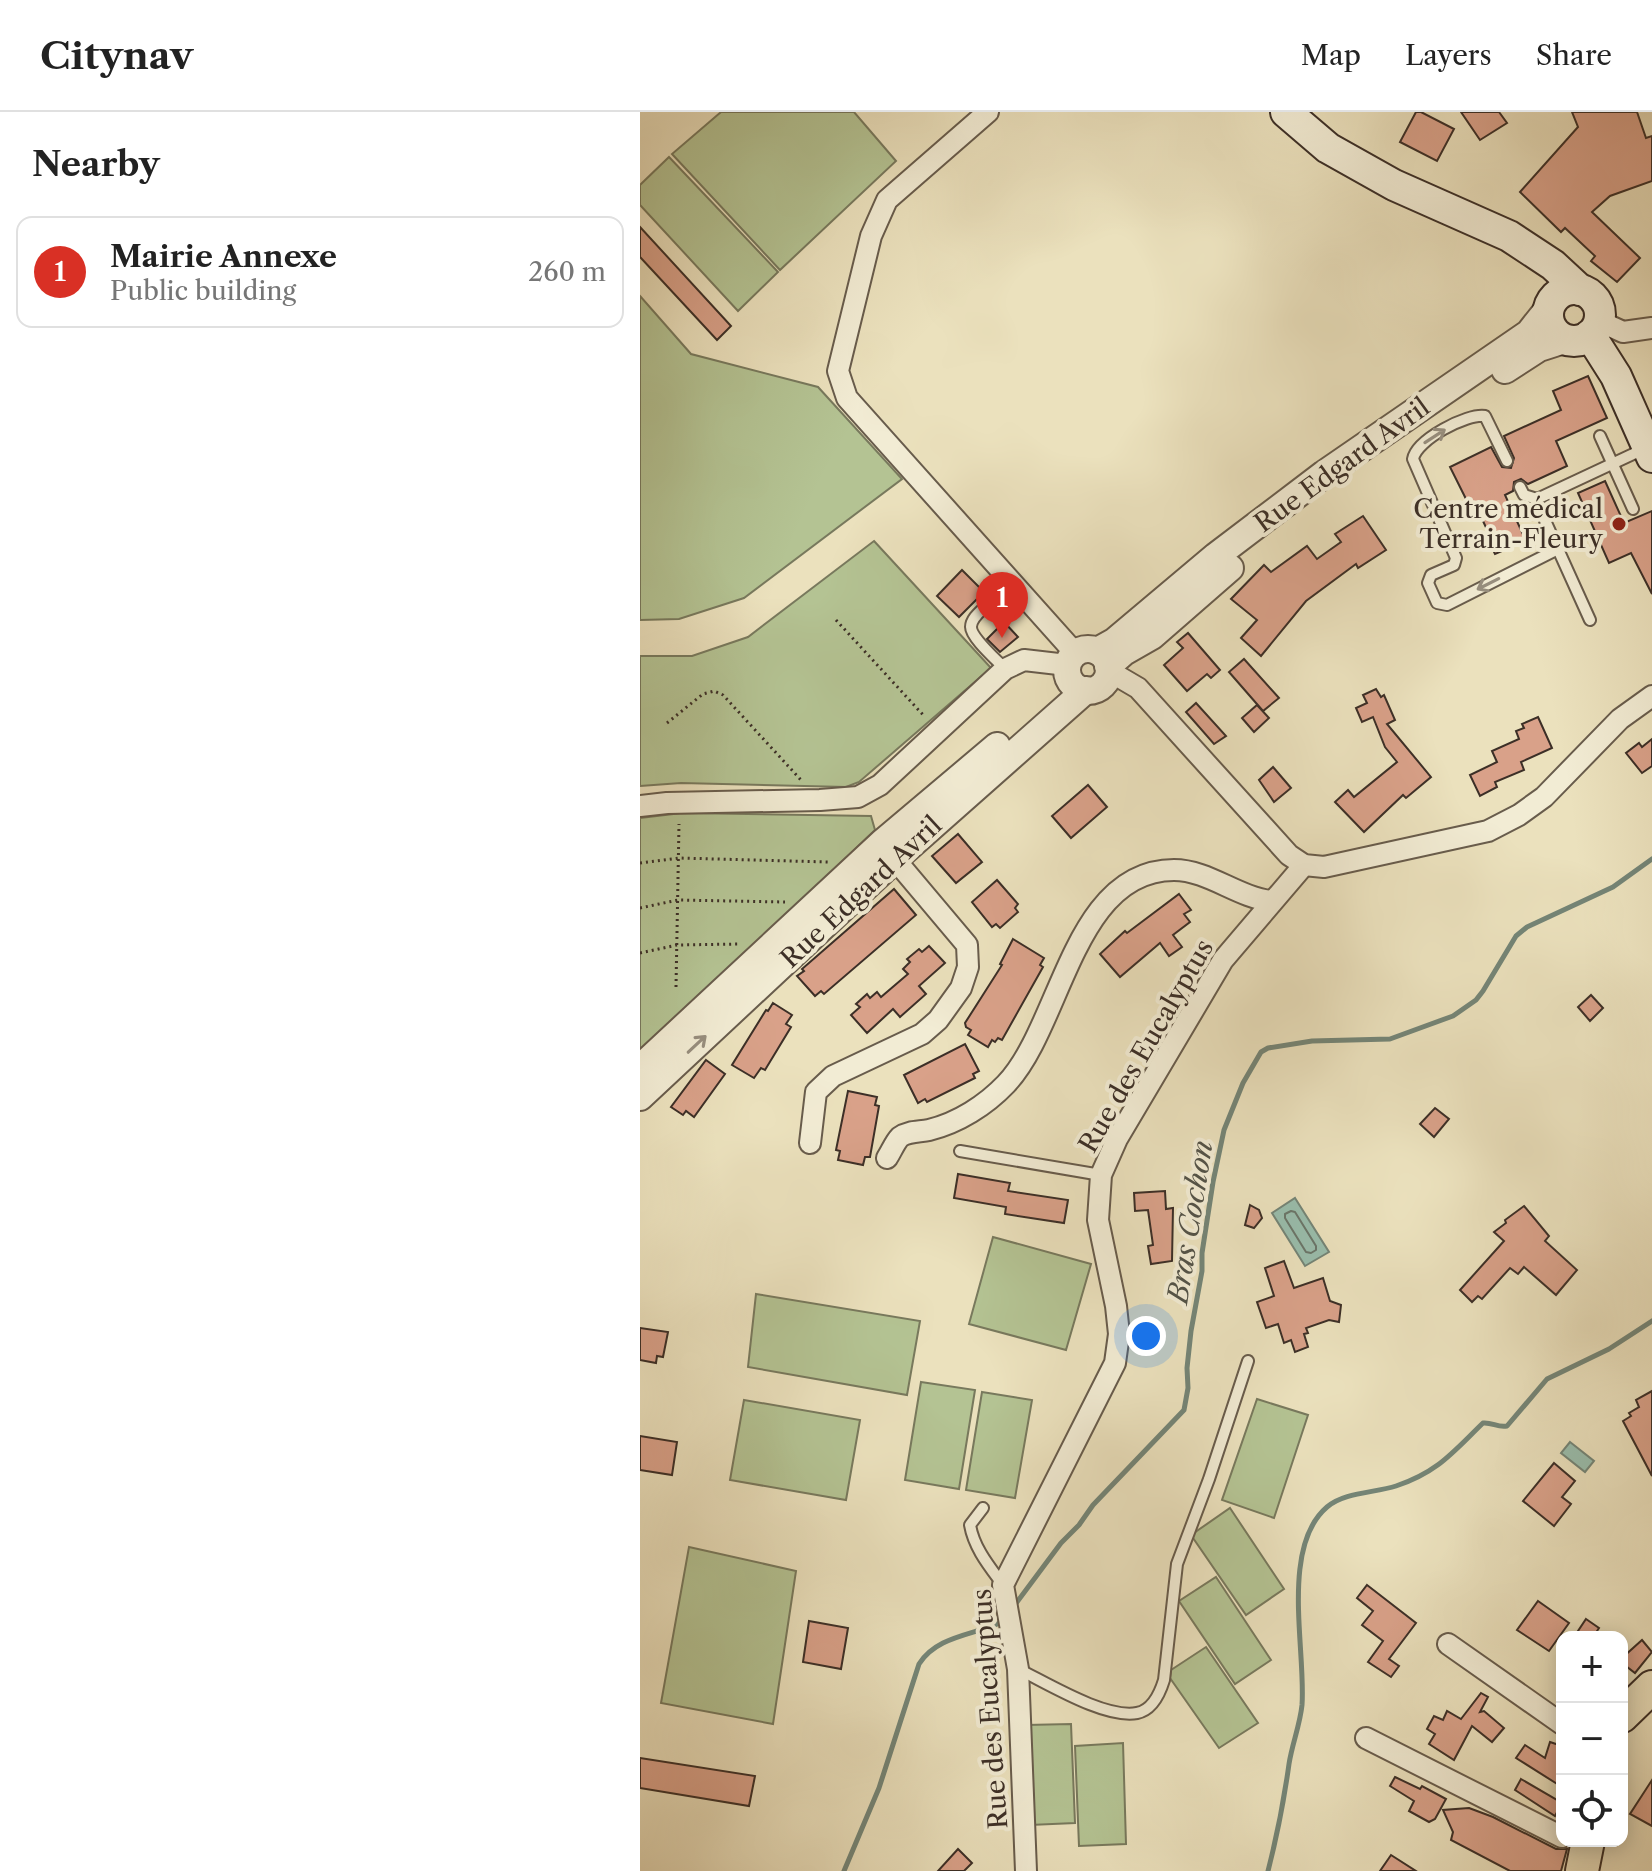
<!DOCTYPE html>
<html lang="en">
<head>
<meta charset="utf-8">
<style>
  :root { --surface:#fff; --page:#f2f2f2; --text:#222; --muted:#767676; --line:#e0e0e0; --accent:#d93025 }
  body { margin:0; font-family:"Libre Caslon Text",serif; background:var(--page); color:var(--text) }
  .controls { position:absolute; right:24px; bottom:24px; display:grid; overflow:hidden; border-radius:16px; box-shadow:0 4px 20px #0003 }
  .controls button { width:72px; height:72px; display:grid; place-items:center; padding:0; border:0; border-bottom:2px solid var(--line); background:var(--surface); color:var(--text); font:40px sans-serif }
  .you { position:absolute; left:506px; top:1224px; width:28px; height:28px; margin:-20px; border:6px solid #fff; border-radius:50%; background:#1a73e8; box-shadow:0 0 0 12px #1a73e833 }
  .badge { display:grid; place-items:center; width:52px; height:52px; border-radius:50%; background:var(--accent); color:#fff; font-size:26px; font-weight:700 }
  .pin { position:absolute; translate:-50% -66px; filter:drop-shadow(0 2px 4px #0008) }
  .pin::after { content:''; position:absolute; top:42px; width:28px; height:24px; background:inherit; clip-path:polygon(0 0,100% 0,50% 100%) }
  .list { margin:0; padding:0; list-style:none }
  h2 { display:flex; justify-content:space-between; align-items:center; height:104px; margin:0; padding:0 32px; font-size:34px }
  h2 small { font-size:26px; font-weight:400; color:var(--muted) }
  .list li { display:grid; grid-template-columns:52px 1fr auto; gap:24px; align-items:center; box-sizing:border-box; height:112px; margin:0 16px 16px; padding:0 16px; border:2px solid var(--line); border-radius:16px }
  .list b { display:block; font-size:30px; white-space:nowrap }
  .list p { margin:0; font-size:26px; white-space:nowrap; color:var(--muted) }
  .list em { font-size:26px; font-style:normal; color:var(--muted) }
  .icon { flex:none; width:44px; height:44px; fill:none; stroke:currentColor; stroke-width:2; stroke-linecap:round; stroke-linejoin:round }
  .map { position:relative; flex:none; width:1012px; height:1759px; overflow:hidden }
  header { display:flex; align-items:center; gap:48px; box-sizing:border-box; height:112px; padding:0 40px; background:var(--surface); border-bottom:2px solid var(--line) }
  header strong { font-size:38px }
  nav { display:flex; gap:44px; margin-inline-start:auto; font-size:28px }
  main { display:flex }
  aside { flex:1; background:var(--surface) }
  .map>svg:first-child { display:block }
</style>
</head>
<body>
<header>
<strong>Citynav</strong>
<nav><a>Map</a><a>Layers</a><a>Share</a></nav>
</header>
<main>
<aside>
<h2>Nearby<small></small></h2>
<ul class="list">
<li><span class="badge">1</span><div><b>Mairie Annexe</b><p>Public building</p></div><em>260 m</em></li>
</ul>
</aside>
<div class="map">
<svg width="1012" height="1759" viewBox="0 0 1012 1759">
  <rect width="100%" height="100%" fill="#ebe1bd"/>
  <filter id="stains"><feTurbulence type="fractalNoise" baseFrequency=".0025" numOctaves="4"/><feColorMatrix values="0 0 0 0 .2 0 0 0 0 .09 0 0 0 0 .02 0 0 0 .5 -.17"/></filter>
  <radialGradient id="worn" r=".72"><stop offset=".6" stop-color="#630" stop-opacity="0"/><stop offset="1" stop-color="#630" stop-opacity=".3"/></radialGradient>
  <g fill="#b4c393" stroke="#78795d" stroke-width="2">
    <path d="M81,0H214L256,49L140,158L32,42Z"/>
    <path d="M29,45L138,160L98,199L0,93V73Z"/>
    <path d="M0,184L51,242L178,275L262,367L104,486L39,507L0,508Z"/>
    <path d="M234,429L351,556L219,670L206,675L41,671L0,674V544H52L108,525Z"/>
    <path d="M42,701L231,704L235,718L0,944V706Z"/>
    <path d="M353,1125L451,1152L426,1238L329,1212Z"/>
    <path d="M116,1182L280,1209L267,1283L108,1255Z"/>
    <path d="M281,1270L335,1278L319,1377L265,1368Z"/>
    <path d="M342,1280L392,1288L375,1386L326,1378Z"/>
    <path d="M617,1287L668,1303L634,1406L582,1388Z"/>
    <path d="M104,1288L220,1308L206,1388L90,1368Z"/>
    <path d="M590,1396L644,1477L606,1503L551,1423Z"/>
    <path d="M49,1435L156,1459L133,1612L21,1591Z"/>
    <path d="M576,1465L631,1548L595,1572L539,1489Z"/>
    <path d="M566,1535L618,1611L579,1636L530,1566L531,1558Z"/>
    <path d="M431,1612L435,1711L390,1713L386,1613Z"/>
    <path d="M483,1631L486,1732L439,1734L435,1634Z"/>
  </g>
  <g fill="#99bead" stroke="#748577" stroke-width="2">
    <path d="M655,1086L689,1140L665,1154L632,1101Z"/>
    <path d="M930,1330L954,1349L945,1360L921,1341Z"/>
  </g>
  <g fill="none" stroke-linecap="round" stroke-linejoin="round">
    <path stroke="#6a766a" stroke-width="2" d="M651,1099L655,1100L676,1134V1138L671,1141L666,1140L645,1106V1102Z"/>
    <g stroke="#748577" stroke-width="5">
      <path d="M374,1494L421,1431L439,1413L453,1393L544,1298L548,1276L547,1256L551,1219L562,1159V1141L573,1070L584,1018L603,971L621,940L628,936L672,929L750,927L813,904L836,888L843,879L876,824L887,815L973,775L1012,747"/>
      <path d="M204,1759L239,1676L279,1552C297,1523 336,1523 364,1509"/>
      <path d="M628,1759C637,1724 644,1688 649,1652C652,1632 660,1613 662,1593C666,1538 640,1435 687,1395C704,1380 735,1381 756,1374C798,1360 813,1340 843,1311C852,1310 858,1316 867,1314L907,1267L969,1237L1012,1209"/>
    </g>
  </g>
  <g fill="#d9a189" stroke="#3c2f27" stroke-width="2">
    <path d="M776,0H781L814,17L797,49L760,30Z"/>
    <path d="M821,0H859L867,11L840,28Z"/>
    <path d="M932,0H997L1006,26L1012,24V69L970,84L952,100L1000,146L977,170L951,149L955,144L925,116L921,120L880,80L938,15Z"/>
    <path d="M0,115L91,214L77,228L0,145Z"/>
    <path d="M948,264L967,306L916,329L927,354L888,372L881,367L874,370L873,379L865,383L886,429L855,442L848,428L851,426L834,390L829,393L810,355L851,335L862,355L871,356L874,346L864,324L921,298L913,279Z"/>
    <path d="M965,369L984,411L1012,399V482L991,441L969,451L938,381Z"/>
    <path d="M723,404L746,438L718,456L716,452L666,489L621,544L601,526L617,508L591,487L624,453L631,460L667,434L677,447L701,430L695,422Z"/>
    <path d="M322,458L344,480L319,505L297,484Z"/>
    <path d="M364,510L378,525L360,540L347,527Z"/>
    <path d="M548,521L580,558L571,566L567,562L547,579L524,553L543,536L537,530Z"/>
    <path d="M604,547L639,586L623,599L589,560Z"/>
    <path d="M736,577L741,585L744,583L755,608L747,612L791,665L766,686L763,683L724,720L695,690L708,678L714,685L757,650L745,635L733,605L722,610L716,596L727,591L723,583Z"/>
    <path d="M556,591L586,624L574,632L546,600Z"/>
    <path d="M617,593L629,606L614,620L602,606Z"/>
    <path d="M898,605L912,636L881,650L884,658L855,670L857,675L840,684L830,663L857,650L852,639L879,627L876,619L884,616L882,612Z"/>
    <path d="M1012,627V654L1002,661L986,641L999,631L1002,635Z"/>
    <path d="M633,655L651,676L634,690L619,668Z"/>
    <path d="M448,673L467,695L431,726L412,704Z"/>
    <path d="M318,722L342,750L316,771L292,744Z"/>
    <path d="M357,768L378,792L375,796L378,800L360,816L356,812L352,815L332,790Z"/>
    <path d="M254,777L276,803L184,882L181,879L175,884L157,864L164,859L162,857Z"/>
    <path d="M539,782L551,798L544,802L550,810L533,823L542,835L529,844L520,831L480,865L460,842L485,819L487,821Z"/>
    <path d="M373,827L404,846L400,853L403,855L362,928L358,926L355,930L352,928L348,935L328,923L331,918L326,915L325,911L362,853L360,852Z"/>
    <path d="M289,834L305,851L279,874L286,882L260,905L253,897L227,921L211,903L220,895L216,892L227,882L230,886L237,880L241,885L268,862L263,857L270,850L267,847L279,837L282,840Z"/>
    <path d="M951,883L963,896L950,909L938,895Z"/>
    <path d="M133,891L152,903L146,912L151,915L125,958L121,956L114,966L92,953L126,898L128,899Z"/>
    <path d="M325,932L339,959L333,962L335,966L287,990L285,987L278,991L264,963Z"/>
    <path d="M66,948L85,962L54,1005L46,999L43,1003L31,995Z"/>
    <path d="M208,979L237,985L235,993L239,994L230,1045H225L223,1053L198,1048L200,1039L196,1038Z"/>
    <path d="M795,996L809,1007L794,1025L780,1012Z"/>
    <path d="M318,1062L370,1071L368,1079L428,1088L424,1111L365,1102L366,1095L314,1086Z"/>
    <path d="M525,1079L526,1097L533,1096L532,1149L511,1152L508,1134L513,1133L508,1098L495,1099L494,1081Z"/>
    <path d="M610,1093L619,1098L622,1106L614,1116L605,1113Z"/>
    <path d="M884,1094L909,1124L905,1129L937,1158L916,1183L884,1155L878,1162L870,1156L842,1187L838,1184L832,1190L820,1178L864,1129L854,1120L866,1111L865,1108Z"/>
    <path d="M644,1149L654,1176L683,1166L690,1189L701,1193L699,1210L689,1208L666,1216L668,1221L664,1222L668,1235L655,1240L651,1228L644,1231L638,1212L626,1216L617,1190L634,1184L625,1156Z"/>
    <path d="M0,1216L28,1220L23,1245L17,1244L16,1251L0,1248Z"/>
    <path d="M1012,1279V1364L983,1309L991,1304L989,1301L999,1295L996,1288Z"/>
    <path d="M0,1324L37,1330L32,1363L0,1358Z"/>
    <path d="M914,1351L935,1369L922,1385L931,1392L914,1414L883,1389Z"/>
    <path d="M727,1473L776,1511L749,1547L759,1554L751,1565L728,1550L743,1529L722,1513L733,1499L717,1486Z"/>
    <path d="M898,1489L929,1511L909,1539L877,1518Z"/>
    <path d="M946,1507L959,1516L953,1525H947L938,1519Z"/>
    <path d="M169,1509L208,1516L201,1557L163,1550Z"/>
    <path d="M1002,1528L1012,1540L995,1561L982,1551V1546Z"/>
    <path d="M841,1581L848,1585L840,1600L844,1599L864,1616L852,1630L832,1614L814,1648L789,1632L795,1622L787,1617L794,1604L803,1608L807,1599L821,1607Z"/>
    <path d="M910,1630L922,1634V1675L876,1646L885,1633L905,1646Z"/>
    <path d="M0,1646L115,1664L109,1694L0,1676Z"/>
    <path d="M755,1665L780,1677L782,1674L806,1687L795,1707L789,1710L769,1699L774,1689L750,1674Z"/>
    <path d="M881,1667L922,1691L915,1704L875,1678Z"/>
    <path d="M1012,1668V1714L990,1702Z"/>
    <path d="M829,1696L853,1705L916,1737H927L921,1759H870L811,1728L813,1720L803,1698Z"/>
    <path d="M318,1737L332,1751L324,1759H298Z"/>
    <path d="M751,1743L776,1759H740Z"/>
  </g>
  <g fill="none" stroke-linecap="round" stroke-linejoin="round">
    <defs>
      <g id="service">
        <path d="M960,324L993,397"/>
        <path d="M867,349L845,304C827,301 776,328 773,347L816,446L814,453L791,463L788,471L797,491L807,493L918,437"/>
        <path d="M880,375L884,383L897,387"/>
        <path d="M347,493C341,499 331,506 331,515C331,526 358,549 365,557"/>
        <path d="M950,508L898,393L897,387L1006,336"/>
        <path d="M320,1039L461,1063"/>
        <path d="M343,1396L330,1413C334,1436 349,1454 363,1473"/>
        <path d="M378,1557C407,1571 465,1607 497,1601C513,1598 520,1581 524,1568L537,1452L569,1367L608,1249"/>
      </g>
      <g id="minor">
        <path d="M348,0L247,88L231,124L198,259L207,286L435,541"/>
        <path d="M959,209L983,220L1012,216"/>
        <path d="M469,559L498,576L649,743L664,753L684,755L848,719L879,703L904,685L980,607L1012,584"/>
        <path d="M0,694L27,691L180,688L218,685L240,673L365,557L384,548L427,553"/>
        <path d="M170,1031L176,980L193,964L282,922L298,908L321,876L328,855L327,833L247,738"/>
        <path d="M247,1046C251,1040 255,1030 260,1025C268,1019 280,1020 289,1018C318,1011 346,993 366,972C422,913 433,758 534,758C568,758 597,785 631,789"/>
        <path d="M808,1532L922,1612"/>
        <path d="M726,1626L922,1725"/>
        <path d="M386,1759L378,1557L363,1473L475,1251L479,1222L476,1194L458,1108L461,1063L477,1027L583,848L664,753"/>
      </g>
      <g id="tertiary">
        <path d="M865,258L899,236L927,227"/>
        <circle cx="448" cy="558" r="21"/>
        <path d="M457,539L475,529L576,444L684,362L889,221L908,197"/>
        <path d="M468,554L484,540L512,524L590,456"/>
        <path d="M0,956L242,731L357,634"/>
        <path d="M0,985L255,747L446,578"/>
      </g>
      <g id="secondary">
        <path d="M646,0L688,36L754,73L869,124L913,153L940,178"/>
        <circle cx="934" cy="203" r="26"/>
        <path d="M950,223L976,264L1012,345"/>
      </g>
      <g id="primary">
        <path d="M982,1604L1012,1575"/>
        <path d="M942,1759L948,1729"/>
      </g>
    </defs>
    <use href="#service" stroke="#685c4c" stroke-width="14"/>
    <use href="#minor" stroke="#685c4c" stroke-width="24"/>
    <use href="#tertiary" stroke="#685c4c" stroke-width="30"/>
    <use href="#secondary" stroke="#3c2f27" stroke-width="34"/>
    <use href="#primary" stroke="#3c2f27" stroke-width="36"/>
    <g stroke="#3c2f27" stroke-width="3" stroke-dasharray="2 4" stroke-linecap="butt">
      <path d="M196,508L285,605"/>
      <path d="M27,611L63,582L74,579L83,583L161,668"/>
      <path d="M0,751L39,746L188,750"/>
      <path d="M0,796L38,788L145,790"/>
      <path d="M0,841L37,833L101,832"/>
      <path d="M36,875L39,712"/>
    </g>
    <use href="#service" stroke="#f2ecd4" stroke-width="10"/>
    <use href="#minor" stroke="#f2ecd4" stroke-width="20"/>
    <use href="#tertiary" stroke="#f2ecd4" stroke-width="26"/>
    <use href="#secondary" stroke="#f2ecd4" stroke-width="30"/>
    <use href="#primary" stroke="#ebe1bd" stroke-width="32"/>
  </g>
  <defs><path id="oneway-shaft" d="M-6 0H5M1.5-3L5.5 0L1.5 3" fill="none" stroke-width="1.6" stroke-linecap="round" stroke-linejoin="round" transform="scale(2)"/></defs>
  <g stroke="#978e7e">
    <use href="#oneway-shaft" transform="translate(795 324) rotate(-33)"/>
    <use href="#oneway-shaft" transform="translate(848 472) rotate(153)"/>
    <use href="#oneway-shaft" transform="translate(57 932) rotate(-43)"/>
  </g>
  <circle fill="#8f2418" stroke="#f2ecd4" stroke-width="3" cx="979" cy="412" r="8"/>
  <g text-anchor="middle" dominant-baseline="central" stroke-width="8" stroke-linejoin="round" paint-order="stroke">
    <g font-size="26" fill="#3c2f27" stroke="#f2ecd4">
      <text transform="translate(702 353) rotate(-36)">Rue Edgard Avril</text>
      <text transform="translate(221 780) rotate(-43)">Rue Edgard Avril</text>
      <text transform="translate(506 934) rotate(-60)">Rue des Eucalyptus</text>
      <text transform="translate(350 1597) rotate(-94)">Rue des Eucalyptus</text>
    </g>
    <g font-size="26" fill="#3c2f27" stroke="#f2ecd4" text-anchor="end">
      <text x="963" y="397">Centre médical<tspan x="963" dy="30">Terrain-Fleury</tspan></text>
    </g>
    <g font-size="28" font-style="italic" fill="#535348" stroke="#f2ecd4">
      <text transform="translate(550 1110) rotate(-81)">Bras Cochon</text>
    </g>
  </g>
  <rect width="100%" height="100%" filter="url(#stains)"/>
  <rect width="100%" height="100%" fill="url(#worn)"/>
</svg>
<div class="controls">
<button>+</button>
<button>−</button>
<button><svg class="icon" aria-label="locate" viewBox="0 0 24 24"><circle cx="12" cy="12" r="6"/><path d="M12 2v4M12 18v4M2 12h4M18 12h4"/></svg></button>
</div>
<div class="you"></div>
<div class="pin badge" style="left:362px;top:526px">1</div>
</div>
</main>
</body>
</html>
